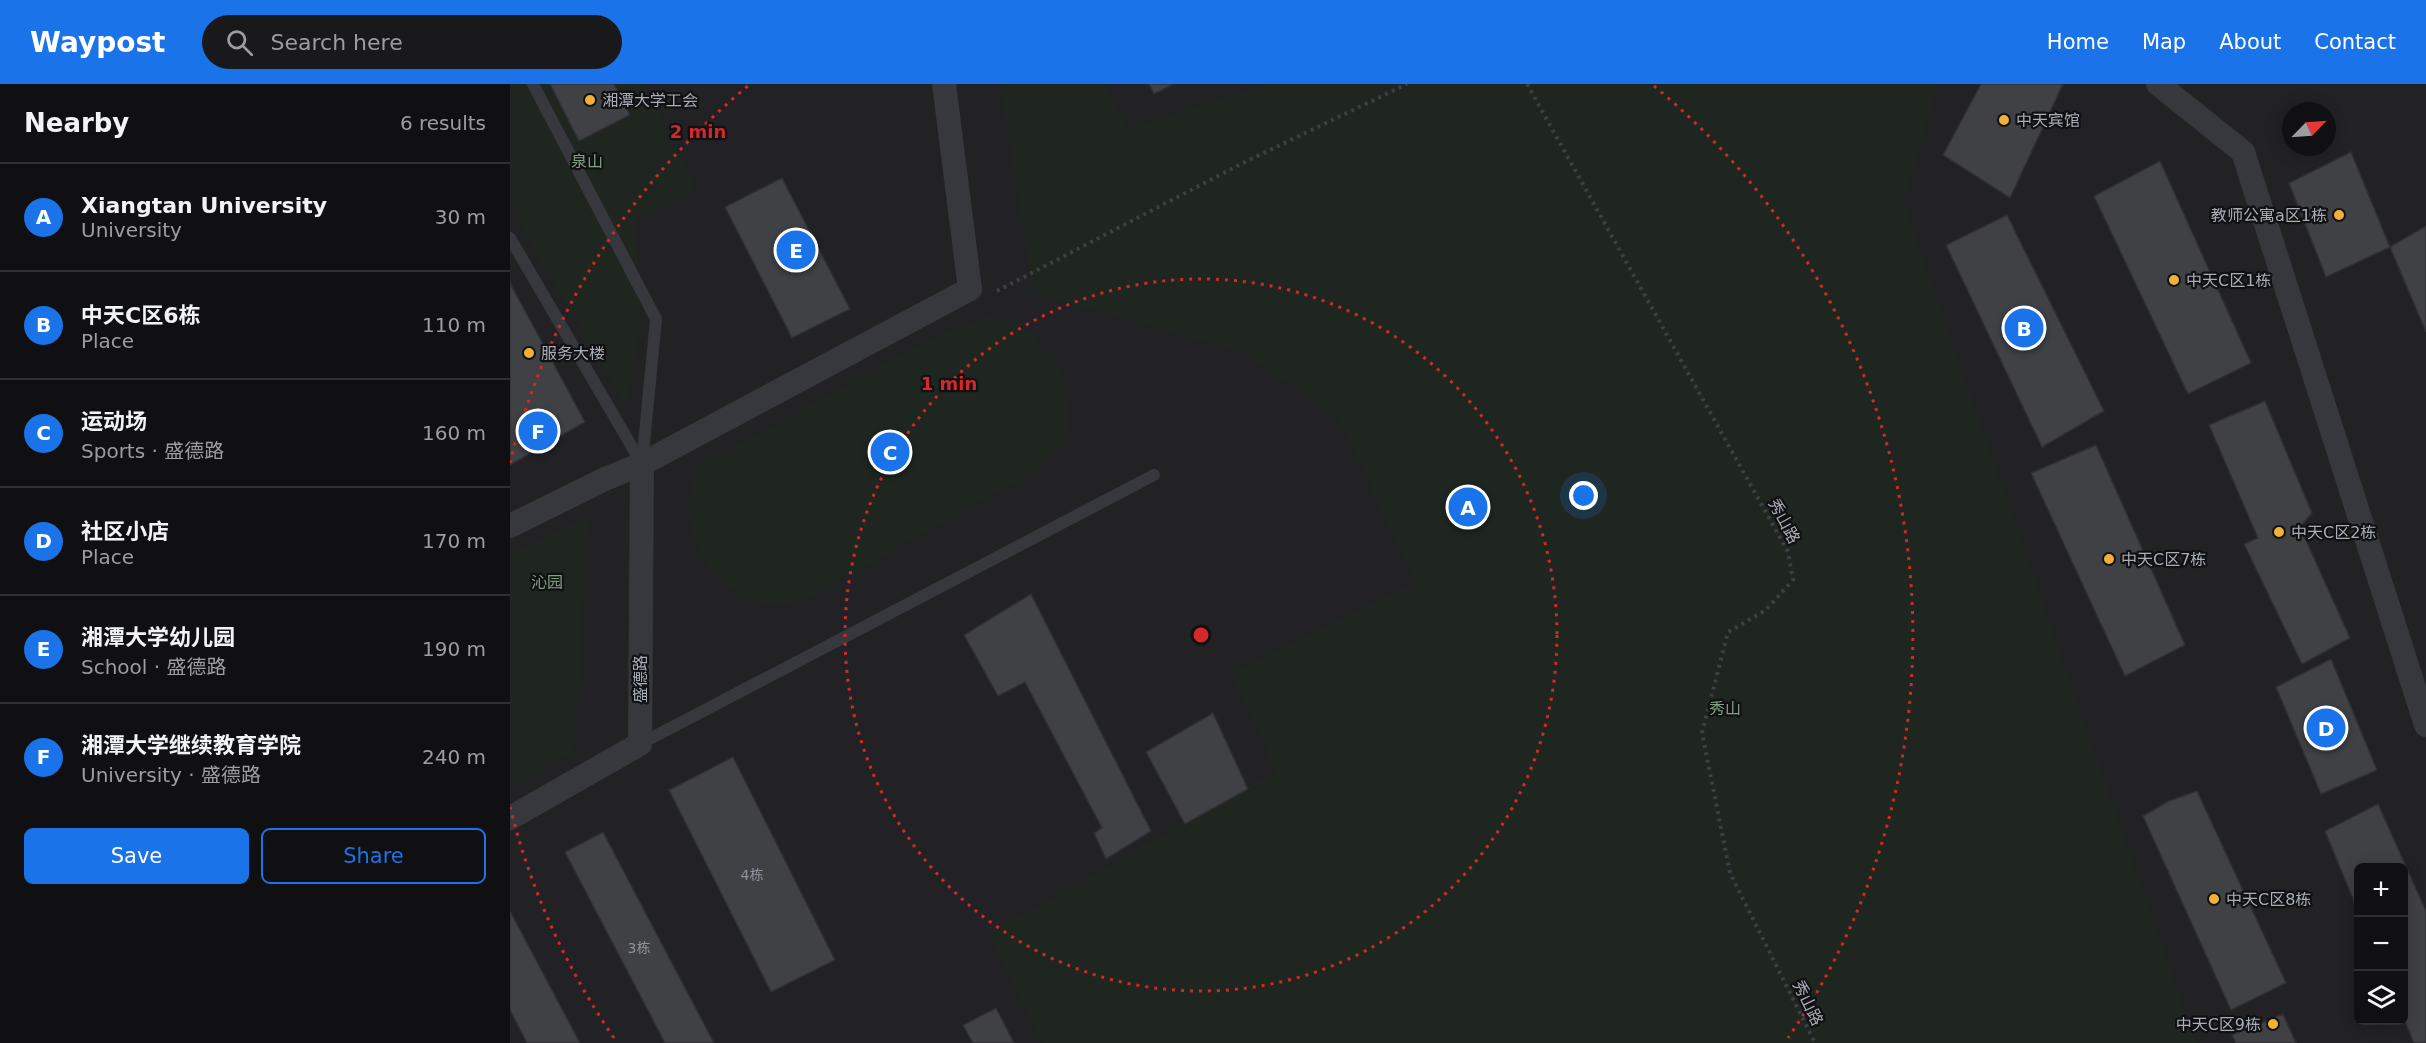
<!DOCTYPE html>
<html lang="en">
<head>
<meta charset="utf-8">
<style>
  :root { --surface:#101012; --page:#19191b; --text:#f1f3f6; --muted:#9c9d9f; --line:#303032; --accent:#1a73e8 }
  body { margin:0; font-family:"DejaVu Sans","Noto Sans SC",sans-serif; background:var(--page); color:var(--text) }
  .controls { position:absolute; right:18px; bottom:18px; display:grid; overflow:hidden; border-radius:9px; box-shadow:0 3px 15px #0003 }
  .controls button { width:54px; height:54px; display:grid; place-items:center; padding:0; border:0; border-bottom:2px solid var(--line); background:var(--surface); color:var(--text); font:30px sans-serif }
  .compass { position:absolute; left:1772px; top:18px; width:54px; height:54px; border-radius:50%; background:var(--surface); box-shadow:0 3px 15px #0003; rotate:65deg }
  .you { position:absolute; left:1074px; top:412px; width:21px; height:21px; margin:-15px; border:4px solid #fff; border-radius:50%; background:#1a73e8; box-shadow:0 0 0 9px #1a73e833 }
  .badge { display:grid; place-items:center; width:39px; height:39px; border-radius:50%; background:var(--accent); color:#fff; font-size:20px; font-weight:700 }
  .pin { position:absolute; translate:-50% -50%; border:3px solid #fff; box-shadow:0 2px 6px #0006 }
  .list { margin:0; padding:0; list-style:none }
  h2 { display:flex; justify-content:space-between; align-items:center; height:78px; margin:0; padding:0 24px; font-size:26px }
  h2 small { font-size:20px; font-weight:400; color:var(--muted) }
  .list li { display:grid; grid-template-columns:39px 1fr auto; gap:18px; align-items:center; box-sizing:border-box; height:108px; padding:0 24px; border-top:2px solid var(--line) }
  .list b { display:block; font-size:22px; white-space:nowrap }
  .list p { margin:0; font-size:20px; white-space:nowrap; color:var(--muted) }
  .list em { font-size:20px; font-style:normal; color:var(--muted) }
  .actions { display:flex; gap:12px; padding:18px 24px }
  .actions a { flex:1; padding:14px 0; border:2px solid var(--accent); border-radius:9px; text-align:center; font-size:21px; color:var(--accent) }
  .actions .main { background:var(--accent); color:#fff }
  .icon { flex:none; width:33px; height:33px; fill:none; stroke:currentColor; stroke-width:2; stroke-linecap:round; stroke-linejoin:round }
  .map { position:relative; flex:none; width:1916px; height:959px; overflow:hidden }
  header { display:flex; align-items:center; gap:36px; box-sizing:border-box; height:84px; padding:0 30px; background:var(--accent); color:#fff }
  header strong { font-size:28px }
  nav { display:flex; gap:33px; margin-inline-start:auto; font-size:21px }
  .search { width:420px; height:54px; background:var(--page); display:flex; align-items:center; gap:15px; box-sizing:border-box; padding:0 21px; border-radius:33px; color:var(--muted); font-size:22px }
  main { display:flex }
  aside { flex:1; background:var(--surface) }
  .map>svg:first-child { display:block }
</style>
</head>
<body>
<header>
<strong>Waypost</strong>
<div class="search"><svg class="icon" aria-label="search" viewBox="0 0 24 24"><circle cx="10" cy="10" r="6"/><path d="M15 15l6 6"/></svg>Search here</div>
<nav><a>Home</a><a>Map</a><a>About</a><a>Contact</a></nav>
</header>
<main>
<aside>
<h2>Nearby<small>6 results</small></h2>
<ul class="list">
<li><span class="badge">A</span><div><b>Xiangtan University</b><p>University</p></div><em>30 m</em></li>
<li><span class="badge">B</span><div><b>中天C区6栋</b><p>Place</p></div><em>110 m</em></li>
<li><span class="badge">C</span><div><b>运动场</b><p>Sports · 盛德路</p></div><em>160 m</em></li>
<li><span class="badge">D</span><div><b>社区小店</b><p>Place</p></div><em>170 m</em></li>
<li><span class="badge">E</span><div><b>湘潭大学幼儿园</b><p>School · 盛德路</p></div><em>190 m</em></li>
<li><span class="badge">F</span><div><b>湘潭大学继续教育学院</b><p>University · 盛德路</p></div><em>240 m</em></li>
</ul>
<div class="actions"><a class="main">Save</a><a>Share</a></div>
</aside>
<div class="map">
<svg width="1916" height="959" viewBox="0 0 1916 959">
  <rect width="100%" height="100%" fill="#161618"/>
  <path fill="#222225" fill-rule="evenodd" d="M0,0H1916V959H0ZM1781,27H1817V63H1781ZM1848,784H1894V936H1848Z"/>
  <g fill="#1e261f">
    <path d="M0,0H134L186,105L125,136L131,241L117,324L0,124Z"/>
    <path d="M490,0H596L617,46L755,0H1428L1394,119L1686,959H532L479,850L766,687L721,589L905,498L829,336L731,268L523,209Z"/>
    <path d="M479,231L520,248L552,284L558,327L556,357L531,384L291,518C279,519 261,523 250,520C206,507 174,456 179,412C180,401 190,388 195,379L419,255Z"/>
    <path d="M78,432L65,666L0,704V471Z"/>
  </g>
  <g fill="#404145" stroke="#303034" stroke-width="1.5">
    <path d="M40,0H104L120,31L69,57Z"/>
    <path d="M639,0H663L644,10Z"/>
    <path d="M1471,0H1553L1500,114L1433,71Z"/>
    <path d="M1841,68L1880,163L1816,193L1779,99Z"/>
    <path d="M1650,77L1741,279L1678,310L1584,112Z"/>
    <path d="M272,94L340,225L282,254L215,123Z"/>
    <path d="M1497,131L1594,327L1532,363L1436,161Z"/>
    <path d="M1916,142V248L1880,163Z"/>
    <path d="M0,199L75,338L0,381Z"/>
    <path d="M1755,317L1802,429L1790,443L1840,554L1792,580L1734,460L1748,454L1699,341Z"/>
    <path d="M1586,361L1675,561L1615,592L1521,389Z"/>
    <path d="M521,510L641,747L596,775L584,749L592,744L515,598L488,612L454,551Z"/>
    <path d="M1821,575L1867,686L1811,710L1766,603Z"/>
    <path d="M703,629L738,705L675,740L636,668Z"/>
    <path d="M223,673L325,876L261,908L159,706Z"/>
    <path d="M1687,707L1776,899L1721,926L1633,732L1659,717Z"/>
    <path d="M1868,720L1916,827V959H1904L1894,935V784H1848V827L1815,747Z"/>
    <path d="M93,748L204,959H155L55,768Z"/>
    <path d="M0,827L70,959H17L0,926Z"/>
    <path d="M486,924L504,959H463L453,941Z"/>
    <path d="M1773,930L1786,959H1726L1722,951Z"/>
  </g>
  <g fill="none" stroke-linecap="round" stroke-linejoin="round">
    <g stroke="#3d3f44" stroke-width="4" stroke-dasharray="3 4.5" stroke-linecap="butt">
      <path d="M1017,0L1278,468L1283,496L1256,526L1218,548L1192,649L1220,789L1305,959"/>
      <path d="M487,207L731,80L897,0"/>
    </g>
    <g stroke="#37383d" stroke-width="12">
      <path d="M23,0L146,235L132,380"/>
      <path d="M0,154L132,380"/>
      <path d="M130,660L644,391"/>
    </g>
    <g stroke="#37383d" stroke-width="24">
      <path d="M1648,0L1733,68L1916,641"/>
      <path d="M0,442L95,395L132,380L460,205L434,0"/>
      <path d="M0,734L130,660L132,380"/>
    </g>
  </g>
  <g fill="none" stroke="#d62828" stroke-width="3" stroke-dasharray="3 6">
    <circle cx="691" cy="551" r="356"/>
    <path d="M104 954A712 712 0 0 1 0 723M0 379A712 712 0 0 1 238 2M1144 2A712 712 0 0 1 1278 954"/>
  </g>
  <g fill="#f2b134" stroke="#111113" stroke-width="2">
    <circle cx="80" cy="16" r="6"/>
    <circle cx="1494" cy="36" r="6"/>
    <circle cx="1829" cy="131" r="6"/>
    <circle cx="1664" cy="196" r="6"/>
    <circle cx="19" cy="269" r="6"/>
    <circle cx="1769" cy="448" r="6"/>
    <circle cx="1599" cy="475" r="6"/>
    <circle cx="1704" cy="815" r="6"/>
    <circle cx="1763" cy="940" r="6"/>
  </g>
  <g text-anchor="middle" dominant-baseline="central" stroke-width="4.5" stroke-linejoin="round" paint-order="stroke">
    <g font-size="14" fill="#8e929b">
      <text x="242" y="791">4栋</text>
      <text x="129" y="864">3栋</text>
    </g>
    <g font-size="16" fill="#a8adb8" stroke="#111113" text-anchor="start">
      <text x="92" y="16">湘潭大学工会</text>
      <text x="1506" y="36">中天宾馆</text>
      <text x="1817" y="131" text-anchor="end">教师公寓a区1栋</text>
      <text x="1676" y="196">中天C区1栋</text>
      <text x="31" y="269">服务大楼</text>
      <text x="1781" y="448">中天C区2栋</text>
      <text x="1611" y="475">中天C区7栋</text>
      <text x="1716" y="815">中天C区8栋</text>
      <text x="1751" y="940" text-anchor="end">中天C区9栋</text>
    </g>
    <g font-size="16" fill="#7fa381" stroke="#111113">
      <text x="77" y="77">泉山</text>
      <text x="37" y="498">沁园</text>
      <text x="1215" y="624">秀山</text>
    </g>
    <g font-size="16" fill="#a8adb8" stroke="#111113">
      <text transform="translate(1274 437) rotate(62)">秀山路</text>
      <text transform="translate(130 595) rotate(-90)">盛德路</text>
      <text transform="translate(1298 919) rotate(64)">秀山路</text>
    </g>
  </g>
  <circle cx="691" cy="551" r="9" fill="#d62828" stroke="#111113" stroke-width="3"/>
  <g font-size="18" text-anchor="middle" font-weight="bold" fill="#d62828" stroke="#111113" stroke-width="4.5" stroke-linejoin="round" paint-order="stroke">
    <text x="188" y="54">2 min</text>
    <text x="439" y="306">1 min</text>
  </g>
</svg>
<div class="controls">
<button>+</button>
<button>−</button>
<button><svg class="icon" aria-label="layers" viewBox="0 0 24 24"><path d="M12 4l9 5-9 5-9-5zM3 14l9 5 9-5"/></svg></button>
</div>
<svg class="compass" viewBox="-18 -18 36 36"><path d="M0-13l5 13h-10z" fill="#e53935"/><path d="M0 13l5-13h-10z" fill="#9c9d9f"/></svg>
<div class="you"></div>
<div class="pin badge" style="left:958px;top:423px">A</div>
<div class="pin badge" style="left:1514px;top:244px">B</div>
<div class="pin badge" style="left:380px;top:368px">C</div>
<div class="pin badge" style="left:1816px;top:644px">D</div>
<div class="pin badge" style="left:286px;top:166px">E</div>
<div class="pin badge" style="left:28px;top:347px">F</div>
</div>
</main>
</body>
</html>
